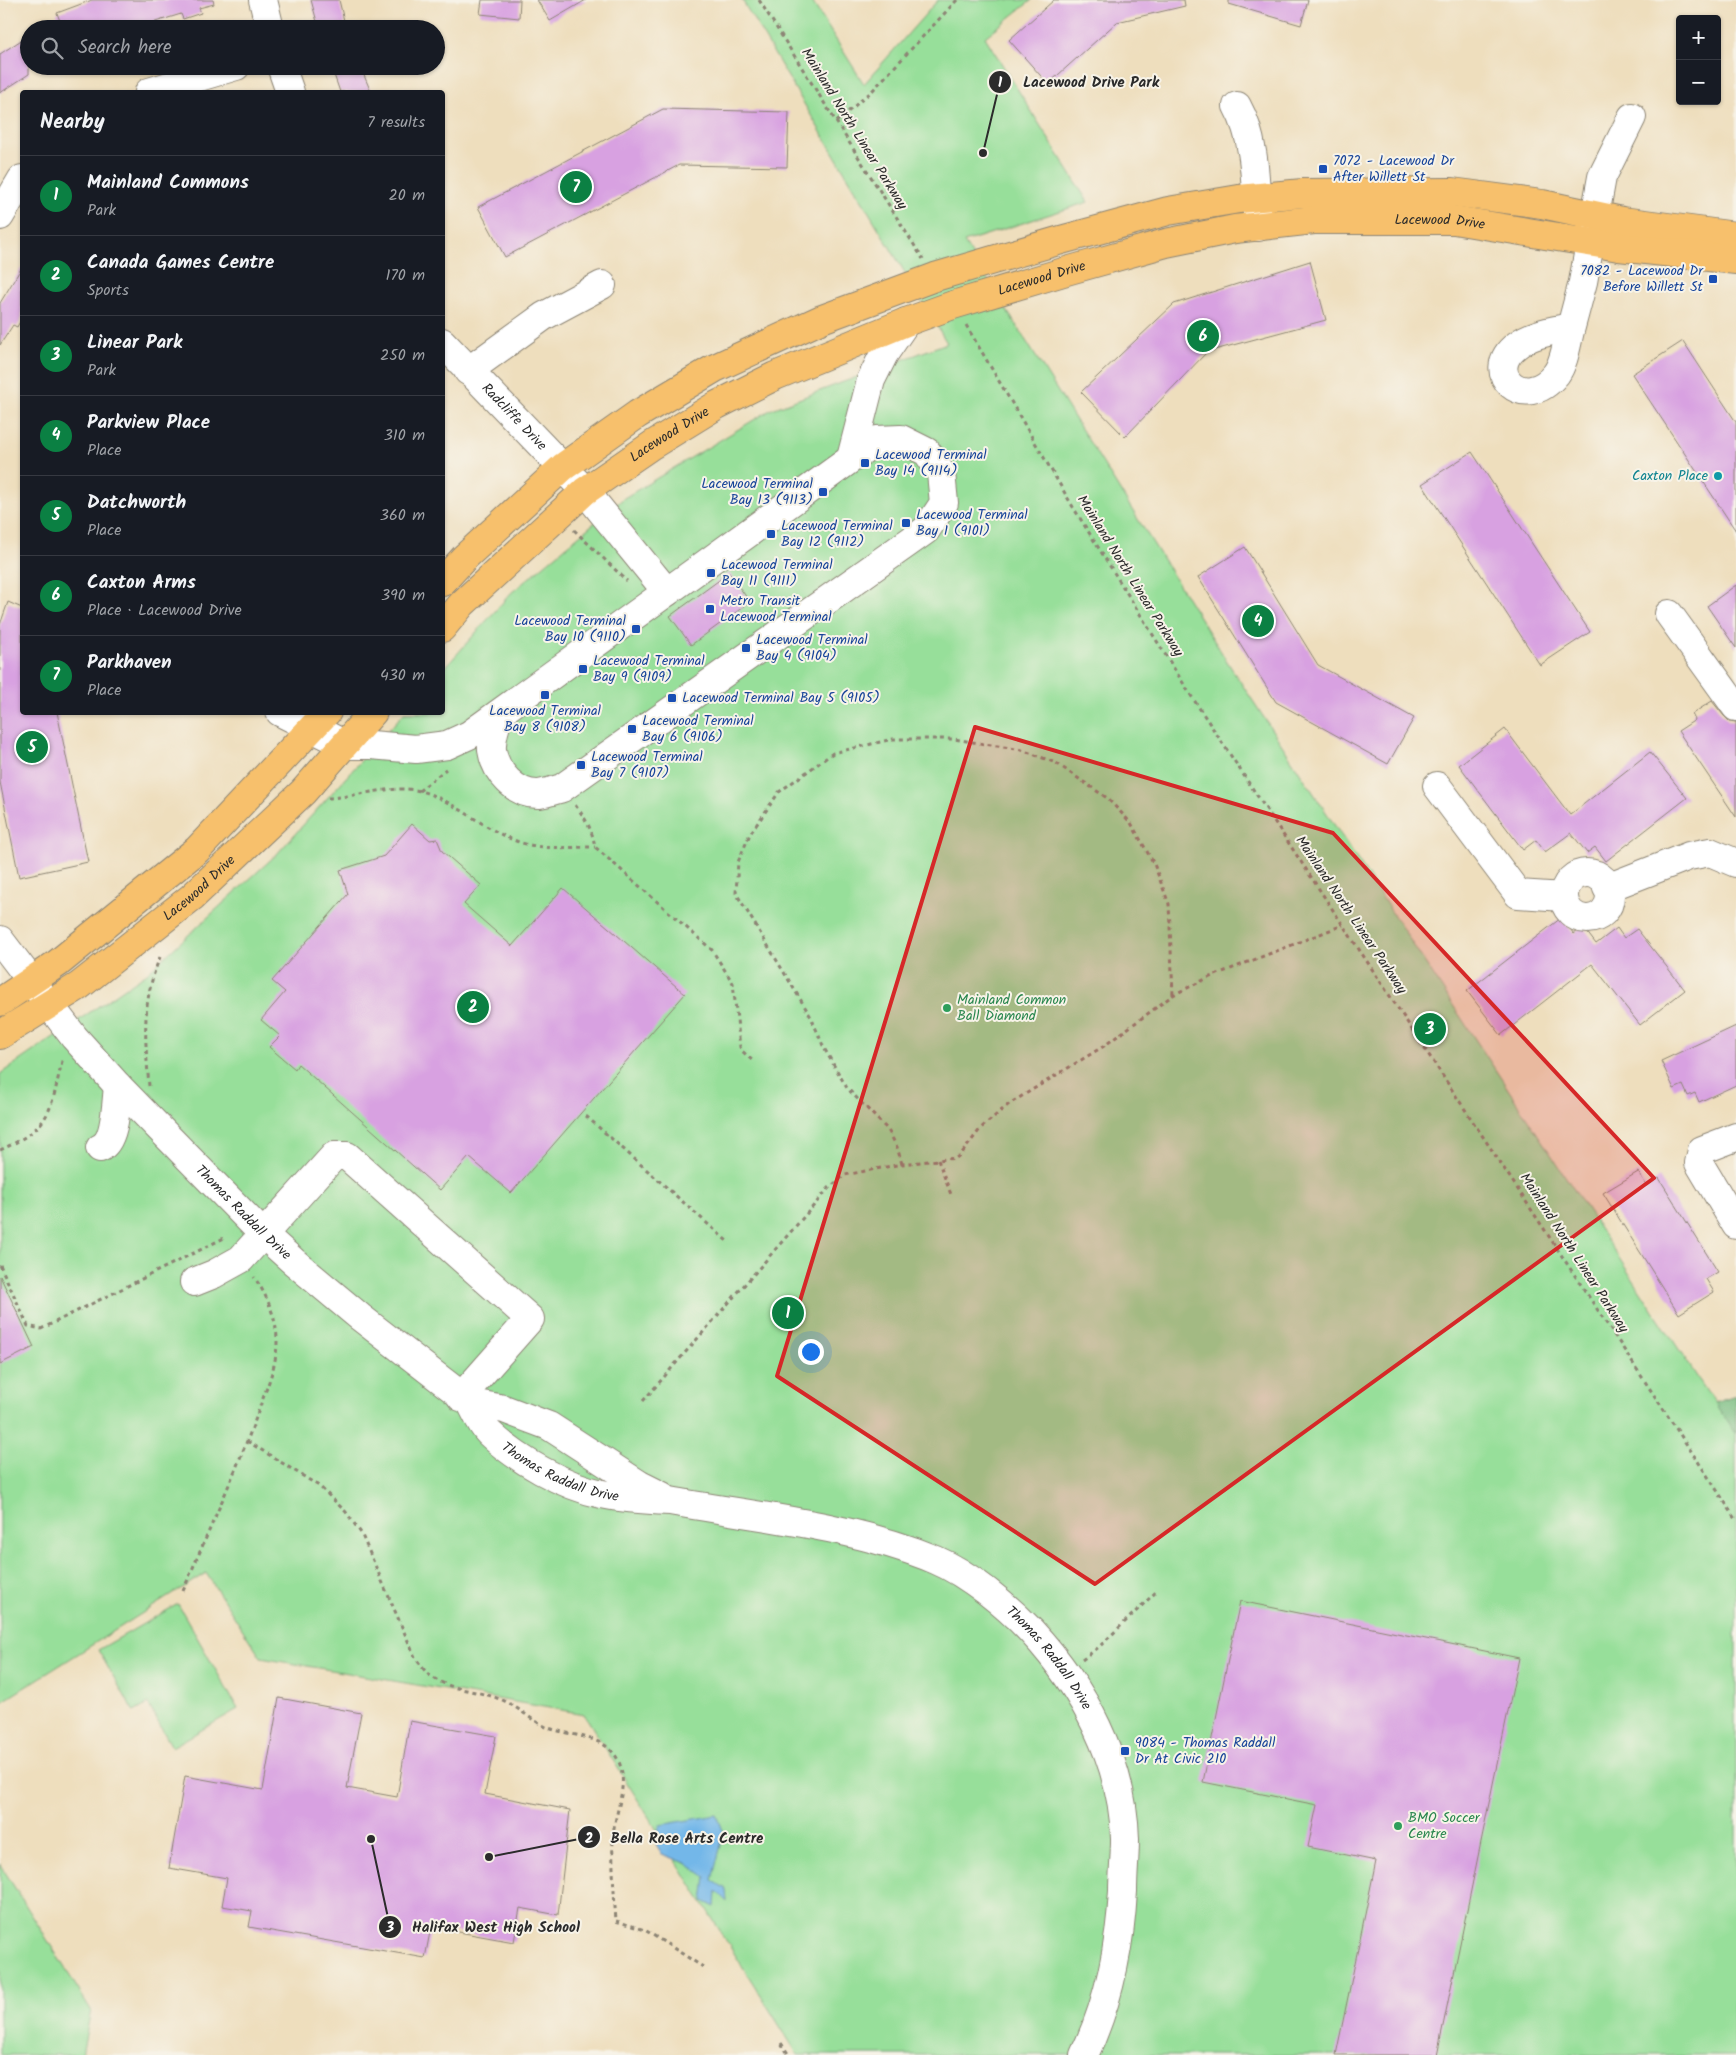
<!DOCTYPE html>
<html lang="en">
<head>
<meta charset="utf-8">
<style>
  :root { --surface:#171b24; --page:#242831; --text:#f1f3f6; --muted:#9ea1a6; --line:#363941; --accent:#0b8043 }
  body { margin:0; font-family:Kalam,sans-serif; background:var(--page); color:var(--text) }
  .controls { position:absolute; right:15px; top:15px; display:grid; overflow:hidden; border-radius:5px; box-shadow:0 1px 4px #0004 }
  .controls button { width:45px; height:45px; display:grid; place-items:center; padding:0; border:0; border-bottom:1px solid var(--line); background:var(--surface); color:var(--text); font:25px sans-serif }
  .you { position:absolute; left:810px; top:1351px; width:18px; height:18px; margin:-12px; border:4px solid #fff; border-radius:50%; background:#1a73e8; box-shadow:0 0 0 8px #1a73e833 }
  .badge { display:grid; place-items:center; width:32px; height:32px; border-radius:50%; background:var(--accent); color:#fff; font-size:16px; font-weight:700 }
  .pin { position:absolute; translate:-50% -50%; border:2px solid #fff; box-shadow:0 1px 5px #0006 }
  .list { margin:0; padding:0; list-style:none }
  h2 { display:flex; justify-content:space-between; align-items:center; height:65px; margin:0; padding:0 20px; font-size:21px }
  h2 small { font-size:16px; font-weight:400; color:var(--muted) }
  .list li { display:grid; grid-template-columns:32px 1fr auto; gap:15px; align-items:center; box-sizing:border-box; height:80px; padding:0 20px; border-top:1px solid var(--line) }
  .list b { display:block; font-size:19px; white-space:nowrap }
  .list p { margin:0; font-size:16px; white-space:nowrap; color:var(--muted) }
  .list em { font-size:16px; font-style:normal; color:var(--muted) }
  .icon { flex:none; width:28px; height:28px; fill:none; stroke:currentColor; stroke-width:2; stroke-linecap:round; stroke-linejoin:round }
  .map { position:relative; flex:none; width:1736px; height:2055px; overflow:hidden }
  .search { position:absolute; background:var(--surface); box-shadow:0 1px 4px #0004; left:20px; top:20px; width:425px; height:55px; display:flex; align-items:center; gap:12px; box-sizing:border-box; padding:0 18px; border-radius:28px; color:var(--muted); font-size:19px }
  .panel { position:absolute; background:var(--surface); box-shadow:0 1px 4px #0004; left:20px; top:90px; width:425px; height:625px; border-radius:5px }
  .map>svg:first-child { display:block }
</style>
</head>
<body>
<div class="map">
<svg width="1736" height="2055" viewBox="0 0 1736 2055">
  <rect width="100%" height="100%" fill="#f7f3e8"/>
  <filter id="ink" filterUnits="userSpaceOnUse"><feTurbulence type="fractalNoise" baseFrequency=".02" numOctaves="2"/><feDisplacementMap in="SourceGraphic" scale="10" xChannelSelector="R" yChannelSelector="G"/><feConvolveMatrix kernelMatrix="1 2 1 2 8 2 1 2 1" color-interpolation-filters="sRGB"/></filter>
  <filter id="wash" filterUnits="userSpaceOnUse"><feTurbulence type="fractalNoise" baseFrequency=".0096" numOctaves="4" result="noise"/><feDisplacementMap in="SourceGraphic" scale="20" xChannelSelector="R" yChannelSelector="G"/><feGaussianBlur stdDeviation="1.12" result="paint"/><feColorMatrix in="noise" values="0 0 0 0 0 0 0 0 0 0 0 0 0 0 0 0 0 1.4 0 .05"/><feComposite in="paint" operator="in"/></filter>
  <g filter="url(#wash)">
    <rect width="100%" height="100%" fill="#eedebd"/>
    <g fill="#97df9a" stroke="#618562">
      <path d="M742,0H811L864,84L938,0H1032L985,37L1088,202L964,242L1230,666L1707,1392L1715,1402L1736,1395V2055H798L584,1714L261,1658L206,1573L0,1703V1074L147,973L277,854L404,713L442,712L443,670L511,593L624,498L772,409L947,343Z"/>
      <path d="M178,1604L238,1709L172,1747L148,1704L134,1712L98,1650Z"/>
      <path d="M0,1864L91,2010L82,2055H0Z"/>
    </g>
    <path fill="#79be82" stroke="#527456" d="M1736,1395V1435L1714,1402Z"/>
    <path fill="#73b7e9" stroke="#4f718a" d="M717,1815L724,1833L712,1880L726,1889L727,1902L716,1891L715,1907L703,1901L706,1877L686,1863L662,1854L654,1841L660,1825Z"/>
    <g id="blocks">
      <g fill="#d8a1e1">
        <path d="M92,0H213L214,4L199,8L201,13L183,19L181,14L149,24L151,29H63L57,13Z"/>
        <path d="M311,0H339L346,29H319Z"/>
        <path d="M482,0H520L519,18L480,14Z"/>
        <path d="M537,0H586L550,21Z"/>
        <path d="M1054,0H1184L1185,6L1117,22L1048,84L1009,40Z"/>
        <path d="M1229,0H1308L1301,25L1229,4Z"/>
        <path d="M29,35V74L0,93V54Z"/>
        <path d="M331,66H360L371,92H340Z"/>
        <path d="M663,109L789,112L787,167L679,165L505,257L478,207Z"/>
        <path d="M1310,261L1326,320L1207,352L1125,437L1081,392L1174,304Z"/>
        <path d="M22,267V318L17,327L13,325L0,345V303Z"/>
        <path d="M1683,341L1736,422V531L1632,374Z"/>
        <path d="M1472,452L1590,632L1540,665L1422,484Z"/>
        <path d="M1245,547L1318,665L1414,718L1388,764L1276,702L1198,577Z"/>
        <path d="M729,573L750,602L691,645L670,616Z"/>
        <path d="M1736,585V648L1707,606Z"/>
        <path d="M8,602L22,608V712H57L88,862L19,877L0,782V625Z"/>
        <path d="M1712,701L1724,716L1729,721L1736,722V817L1678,731L1695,720L1692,714Z"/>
        <path d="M1505,729L1570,815L1650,752L1687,798L1606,861L1595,847L1587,853L1571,833L1545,852L1536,840L1523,850L1459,765Z"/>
        <path d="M412,824L430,840L437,839L442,851L481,885L464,904L512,946L563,888L685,994L511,1193L469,1157L440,1190L298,1064L295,1069L269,1047L280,1036L261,1020L285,992L272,981L348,894L340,870L384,856Z"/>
        <path d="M1561,918L1574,934L1583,927L1596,944L1617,928L1624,938L1637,929L1685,990L1640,1025L1592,964L1501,1035L1467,991Z"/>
        <path d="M1736,1026V1085L1699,1102L1695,1093L1688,1096L1683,1085L1674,1089L1661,1061Z"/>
        <path d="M1638,1172L1647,1186L1659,1178L1718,1272L1706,1279L1714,1292L1679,1314L1603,1193Z"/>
        <path d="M0,1276L34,1347L0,1364Z"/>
        <path d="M1240,1601L1519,1658L1437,2055H1336L1376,1861L1308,1847L1317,1805L1203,1782Z"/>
        <path d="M279,1698L361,1713L347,1788L397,1797L410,1721L496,1736L485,1794L570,1810L558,1915L520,1908L514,1942L431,1927L425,1958L249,1927L252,1911L222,1906L227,1878L169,1868L185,1776L263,1790Z"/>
      </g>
    </g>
  </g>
  <g filter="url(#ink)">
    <use href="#blocks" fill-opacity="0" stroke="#8c8474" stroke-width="1"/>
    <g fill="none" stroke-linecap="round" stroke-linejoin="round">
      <defs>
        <g id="minor">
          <path d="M263,0L270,29"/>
          <path d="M281,66L290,92"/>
          <path d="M149,92L236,66"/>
          <path d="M1237,106C1257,142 1255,187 1258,227"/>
          <path d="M0,216L22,179"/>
          <path d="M1571,327C1567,341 1565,362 1556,374C1524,414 1481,372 1517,345C1533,333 1553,331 1571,327L1583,282L1602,177L1632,117"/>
          <path id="s1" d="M442,342L585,491L667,592"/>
          <path d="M468,371L544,316L602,285"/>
          <path d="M851,458L871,380L884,354L906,322"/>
          <path d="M1669,614L1736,707"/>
          <path d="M280,712L346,745H371L416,749L447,745L469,735L877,440L901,439L927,452L941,473L944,503L926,530L562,788C555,790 547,793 539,794C516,795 495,772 492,750C491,737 496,724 500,713"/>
          <path d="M1437,786L1518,894L1564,897"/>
          <circle cx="1587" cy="896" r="23"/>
          <path d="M1607,888L1689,856L1710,852L1736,863"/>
          <path id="s2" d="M0,940L74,1037L118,1086L263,1234L293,1261L360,1317L471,1403L504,1409L549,1426L640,1485L662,1496"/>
          <path d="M1736,1137L1702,1150L1699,1163L1736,1225"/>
          <path d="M100,1148C116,1141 116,1102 118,1086"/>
          <path d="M194,1282L214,1274L241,1259L334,1156H347L530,1319L461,1397"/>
          <path id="s3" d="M471,1403C476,1413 481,1425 489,1433C517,1460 564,1486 602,1494C625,1499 647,1500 670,1501C759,1517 852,1525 936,1560C969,1574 1006,1605 1031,1631C1083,1687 1123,1761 1125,1839C1125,1856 1123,1874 1123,1891C1120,1947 1109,2003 1084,2055"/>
        </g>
        <g id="major">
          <path d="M442,582L465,557L563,467L638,414L715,368L822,319L935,277L1061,240L1168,211L1239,199L1303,193L1452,192L1542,204L1622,221L1736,236"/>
          <path id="s4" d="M442,628L462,604L585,491L652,445L717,405L775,376L906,322L953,305L1070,270L1166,243L1235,229L1314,220H1454L1619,247L1736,260"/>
          <path d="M0,1002L58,963L197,850L327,712"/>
          <path id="s5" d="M0,1035L79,986L192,897L303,792L373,712"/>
        </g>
      </defs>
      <use href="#minor" stroke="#8c8474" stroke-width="30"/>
      <use href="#major" stroke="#8c8474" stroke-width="30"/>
      <g stroke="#8c8474" stroke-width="3" stroke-dasharray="4 4" stroke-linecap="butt">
        <path d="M759,0L923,259"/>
        <path d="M836,122L872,91L957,0"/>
        <path d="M966,325L1073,507L1190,694L1736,1519"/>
        <path d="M574,530L627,581"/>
        <path d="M419,791L446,769"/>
        <path d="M328,798C355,797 395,784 420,791C457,801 486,832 522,843C545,850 571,847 595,847"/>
        <path d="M575,805C586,819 592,829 595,847L712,950L733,983L740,1047L742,1051L753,1061"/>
        <path d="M149,1086C145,1038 141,1003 160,957"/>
        <path d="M586,1116L727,1241"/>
        <path d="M0,1150C54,1126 50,1110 63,1057"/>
        <path d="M938,1160L952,1197"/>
        <path d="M902,1164L897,1147L888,1130L847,1088L824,1048L811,1017L736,893L738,862L750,834L779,792L833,753L893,739H954L1022,750L1056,763L1107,798L1131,823L1154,864L1169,904L1173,995"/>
        <path d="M0,1265L28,1326L41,1329L226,1237"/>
        <path d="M643,1401L829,1188L845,1175L902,1164L956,1158L962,1153L981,1128L1009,1104L1104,1046L1173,995L1210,977L1343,925"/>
        <path d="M247,1441L319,1486L346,1512L361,1533L415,1657C419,1663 424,1670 429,1675C448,1690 476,1690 497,1698C515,1704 529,1719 546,1727C570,1737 607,1734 619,1762C629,1786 614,1814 613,1837C612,1865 614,1893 616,1921L645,1930L703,1967"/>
        <path d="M183,1591C208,1532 235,1474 257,1415C265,1391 277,1367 277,1341C277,1319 267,1295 254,1277"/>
        <path d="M1082,1660L1099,1647L1157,1591"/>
        <path d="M781,2043L789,2055"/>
      </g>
      <use href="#minor" stroke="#fff" stroke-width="28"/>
      <use href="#major" stroke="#f7c06c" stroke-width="28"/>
    </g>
  </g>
  <path fill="#d62828" fill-opacity="0.2" stroke="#d62828" stroke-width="4" stroke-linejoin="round" d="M975,727L1333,833L1654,1178L1095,1584L777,1376Z"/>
  <g fill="#1a4fb4" stroke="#f7f3e8" stroke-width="2">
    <rect x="1318" y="164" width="10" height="10" rx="2.5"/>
    <rect x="1708" y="274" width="10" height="10" rx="2.5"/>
    <rect x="860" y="458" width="10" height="10" rx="2.5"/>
    <rect x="818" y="487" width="10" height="10" rx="2.5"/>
    <rect x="901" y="518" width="10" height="10" rx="2.5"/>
    <rect x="766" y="529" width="10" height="10" rx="2.5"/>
    <rect x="706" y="568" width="10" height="10" rx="2.5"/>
    <rect x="705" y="604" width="10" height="10" rx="2.5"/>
    <rect x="631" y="624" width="10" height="10" rx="2.5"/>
    <rect x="741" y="643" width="10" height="10" rx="2.5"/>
    <rect x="578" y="664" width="10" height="10" rx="2.5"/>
    <rect x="540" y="690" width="10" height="10" rx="2.5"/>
    <rect x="667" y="693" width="10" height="10" rx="2.5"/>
    <rect x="627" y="724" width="10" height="10" rx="2.5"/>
    <rect x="576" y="760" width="10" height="10" rx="2.5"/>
    <rect x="1120" y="1746" width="10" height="10" rx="2.5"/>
  </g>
  <circle fill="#0f9aa8" stroke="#f7f3e8" stroke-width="2" cx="1718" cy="476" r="5"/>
  <g fill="#2e9e5b" stroke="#f7f3e8" stroke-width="2">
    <circle cx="947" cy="1008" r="5"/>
    <circle cx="1398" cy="1826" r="5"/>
  </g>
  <g text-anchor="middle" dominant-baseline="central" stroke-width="4" stroke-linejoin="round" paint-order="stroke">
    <g font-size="14" fill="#2b2b2b" stroke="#f7f3e8">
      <text transform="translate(854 129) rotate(58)">Mainland North Linear Parkway</text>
      <text stroke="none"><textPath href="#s4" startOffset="1110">Lacewood Drive</textPath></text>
      <text stroke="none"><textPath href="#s4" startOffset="705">Lacewood Drive</textPath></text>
      <text stroke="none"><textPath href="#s1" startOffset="104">Radcliffe Drive</textPath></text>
      <text stroke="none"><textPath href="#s4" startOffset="300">Lacewood Drive</textPath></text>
      <text transform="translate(1130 576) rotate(58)">Mainland North Linear Parkway</text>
      <text stroke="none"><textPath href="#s5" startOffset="248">Lacewood Drive</textPath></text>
      <text transform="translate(1351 915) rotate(56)">Mainland North Linear Parkway</text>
      <text stroke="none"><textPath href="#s2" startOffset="366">Thomas Raddall Drive</textPath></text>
      <text transform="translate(1574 1253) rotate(57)">Mainland North Linear Parkway</text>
      <text stroke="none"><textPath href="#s3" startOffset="118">Thomas Raddall Drive</textPath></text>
      <text stroke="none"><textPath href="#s3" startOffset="658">Thomas Raddall Drive</textPath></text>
    </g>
    <g font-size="14" fill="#164399" stroke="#f7f3e8" text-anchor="start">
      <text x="1333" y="161">7072 - Lacewood Dr<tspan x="1333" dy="16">After Willett St</tspan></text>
      <text x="1703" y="271" text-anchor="end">7082 - Lacewood Dr<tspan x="1703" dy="16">Before Willett St</tspan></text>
      <text x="875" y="455">Lacewood Terminal<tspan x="875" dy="16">Bay 14 (9114)</tspan></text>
      <text x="813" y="484" text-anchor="end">Lacewood Terminal<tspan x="813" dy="16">Bay 13 (9113)</tspan></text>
      <text x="916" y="515">Lacewood Terminal<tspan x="916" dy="16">Bay 1 (9101)</tspan></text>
      <text x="781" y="526">Lacewood Terminal<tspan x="781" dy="16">Bay 12 (9112)</tspan></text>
      <text x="721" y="565">Lacewood Terminal<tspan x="721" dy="16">Bay 11 (9111)</tspan></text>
      <text x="720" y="601">Metro Transit<tspan x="720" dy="16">Lacewood Terminal</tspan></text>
      <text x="626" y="621" text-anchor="end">Lacewood Terminal<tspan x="626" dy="16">Bay 10 (9110)</tspan></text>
      <text x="756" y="640">Lacewood Terminal<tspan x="756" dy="16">Bay 4 (9104)</tspan></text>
      <text x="593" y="661">Lacewood Terminal<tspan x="593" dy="16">Bay 9 (9109)</tspan></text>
      <text x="682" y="698">Lacewood Terminal Bay 5 (9105)</text>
      <text x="545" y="711" text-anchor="middle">Lacewood Terminal<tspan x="545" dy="16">Bay 8 (9108)</tspan></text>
      <text x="642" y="721">Lacewood Terminal<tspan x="642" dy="16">Bay 6 (9106)</tspan></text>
      <text x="591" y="757">Lacewood Terminal<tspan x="591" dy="16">Bay 7 (9107)</tspan></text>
      <text x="1135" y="1743">9084 - Thomas Raddall<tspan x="1135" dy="16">Dr At Civic 210</tspan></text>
    </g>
    <g font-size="14" fill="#0d838f" stroke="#f7f3e8" text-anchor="end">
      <text x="1708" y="476">Caxton Place</text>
    </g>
    <g font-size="14" fill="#27864d" stroke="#f7f3e8" text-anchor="start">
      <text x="957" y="1000">Mainland Common<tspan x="957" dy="16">Ball Diamond</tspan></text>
      <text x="1408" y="1818">BMO Soccer<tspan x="1408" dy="16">Centre</tspan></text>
    </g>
  </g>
  <path fill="none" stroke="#2b2b2b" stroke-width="2" d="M983 153L1000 82M489 1857L589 1837M371 1839L390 1927"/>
  <g fill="#2b2b2b" stroke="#f7f3e8" stroke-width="2">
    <circle cx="983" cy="153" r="5"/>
    <circle cx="489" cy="1857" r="5"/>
    <circle cx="371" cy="1839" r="5"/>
    <circle cx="1000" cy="82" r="12"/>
    <circle cx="589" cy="1837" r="12"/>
    <circle cx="390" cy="1927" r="12"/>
  </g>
  <g font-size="15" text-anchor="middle" font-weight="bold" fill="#fff">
    <text x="1000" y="87">1</text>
    <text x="589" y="1843">2</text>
    <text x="390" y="1932">3</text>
  </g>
  <g font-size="15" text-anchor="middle" font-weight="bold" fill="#2b2b2b" stroke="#f7f3e8" stroke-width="4" stroke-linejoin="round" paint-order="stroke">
    <text x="1091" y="87">Lacewood Drive Park</text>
    <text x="687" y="1843">Bella Rose Arts Centre</text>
    <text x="496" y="1932">Halifax West High School</text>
  </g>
</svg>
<div class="controls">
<button>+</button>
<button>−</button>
</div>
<div class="you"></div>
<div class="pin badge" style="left:788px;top:1313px">1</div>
<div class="pin badge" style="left:473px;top:1007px">2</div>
<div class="pin badge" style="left:1430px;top:1029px">3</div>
<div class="pin badge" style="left:1258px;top:621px">4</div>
<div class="pin badge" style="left:32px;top:747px">5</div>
<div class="pin badge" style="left:1203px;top:336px">6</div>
<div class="pin badge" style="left:576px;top:187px">7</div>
<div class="search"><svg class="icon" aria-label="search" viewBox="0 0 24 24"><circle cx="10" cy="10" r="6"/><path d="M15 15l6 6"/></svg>Search here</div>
<section class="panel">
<h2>Nearby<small>7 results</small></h2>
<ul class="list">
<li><span class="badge">1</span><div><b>Mainland Commons</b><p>Park</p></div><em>20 m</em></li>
<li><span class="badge">2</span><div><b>Canada Games Centre</b><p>Sports</p></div><em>170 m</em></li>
<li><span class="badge">3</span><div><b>Linear Park</b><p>Park</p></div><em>250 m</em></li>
<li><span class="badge">4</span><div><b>Parkview Place</b><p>Place</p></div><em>310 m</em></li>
<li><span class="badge">5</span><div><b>Datchworth</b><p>Place</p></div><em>360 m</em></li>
<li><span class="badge">6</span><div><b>Caxton Arms</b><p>Place · Lacewood Drive</p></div><em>390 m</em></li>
<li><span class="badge">7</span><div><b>Parkhaven</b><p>Place</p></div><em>430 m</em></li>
</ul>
</section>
</div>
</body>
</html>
